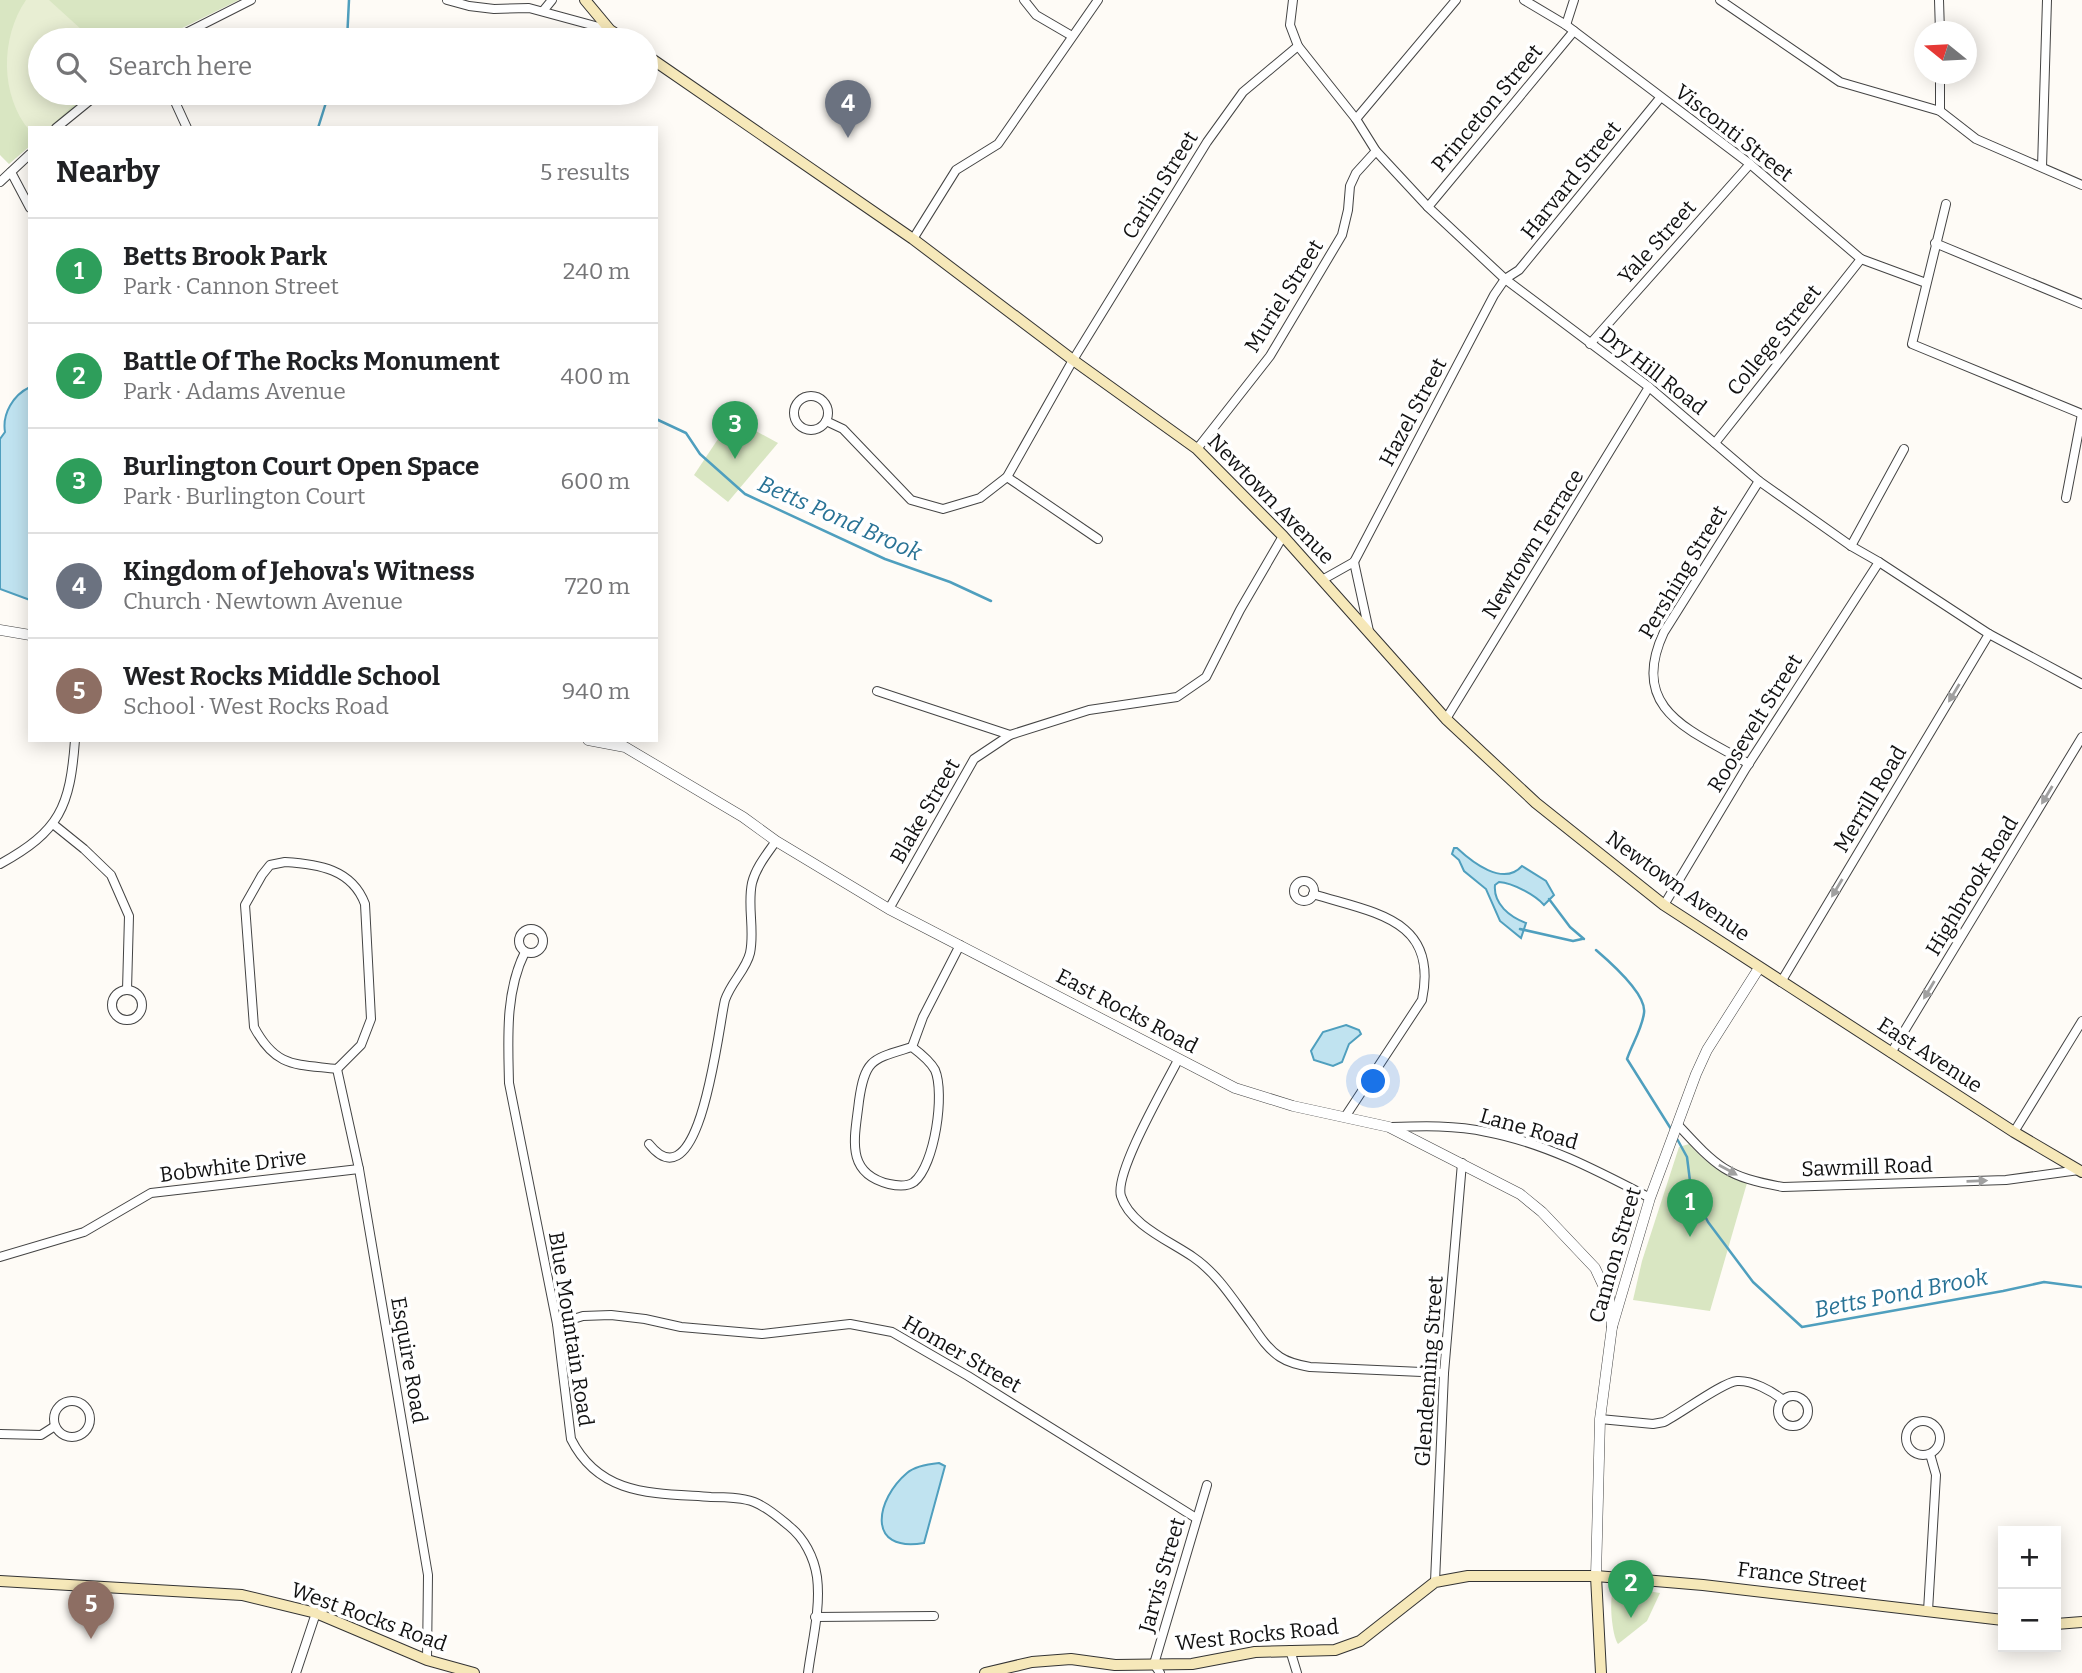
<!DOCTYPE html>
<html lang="en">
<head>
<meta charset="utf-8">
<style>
  :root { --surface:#fff; --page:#f2f2f2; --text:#202124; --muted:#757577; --line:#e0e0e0; --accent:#d93025 }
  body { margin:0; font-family:Bitter,serif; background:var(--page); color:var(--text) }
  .controls { position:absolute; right:21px; bottom:21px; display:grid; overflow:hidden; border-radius:0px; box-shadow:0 4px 18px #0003 }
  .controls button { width:63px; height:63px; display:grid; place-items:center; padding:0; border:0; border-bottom:2px solid var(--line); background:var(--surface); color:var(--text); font:35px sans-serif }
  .compass { position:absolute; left:1914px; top:21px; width:63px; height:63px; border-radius:50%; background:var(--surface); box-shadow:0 4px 18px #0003; rotate:288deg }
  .you { position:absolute; left:1374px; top:1082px; width:24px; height:24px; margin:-18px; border:5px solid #fff; border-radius:50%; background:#1a73e8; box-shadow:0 0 0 10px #1a73e833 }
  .badge { display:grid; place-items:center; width:46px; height:46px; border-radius:50%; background:var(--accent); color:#fff; font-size:23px; font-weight:700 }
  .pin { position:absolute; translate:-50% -58px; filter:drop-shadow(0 2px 4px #0008) }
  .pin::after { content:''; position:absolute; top:37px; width:24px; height:21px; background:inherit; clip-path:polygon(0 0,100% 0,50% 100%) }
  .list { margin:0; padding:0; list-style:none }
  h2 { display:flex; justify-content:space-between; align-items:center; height:91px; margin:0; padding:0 28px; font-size:30px }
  h2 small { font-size:23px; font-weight:400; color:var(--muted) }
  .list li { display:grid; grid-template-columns:46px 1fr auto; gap:21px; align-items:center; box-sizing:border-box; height:105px; padding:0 28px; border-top:2px solid var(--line) }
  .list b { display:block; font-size:26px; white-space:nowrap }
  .list p { margin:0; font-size:23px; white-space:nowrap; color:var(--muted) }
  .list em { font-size:23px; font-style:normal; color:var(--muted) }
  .icon { flex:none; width:38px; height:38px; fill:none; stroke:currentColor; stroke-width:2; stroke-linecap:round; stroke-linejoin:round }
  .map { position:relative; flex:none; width:2082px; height:1673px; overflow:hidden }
  .search { position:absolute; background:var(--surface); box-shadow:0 4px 18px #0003; left:28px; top:28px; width:630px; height:77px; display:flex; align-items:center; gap:18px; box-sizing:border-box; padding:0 24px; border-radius:38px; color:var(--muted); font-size:26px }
  .panel { position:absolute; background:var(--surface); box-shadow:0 4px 18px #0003; left:28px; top:126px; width:630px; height:616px; border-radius:0px }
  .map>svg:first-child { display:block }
</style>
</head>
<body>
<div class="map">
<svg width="2082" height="1673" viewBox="0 0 2082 1673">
  <rect width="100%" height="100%" fill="#fefbf6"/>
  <g fill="#d9e6c2">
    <path d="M0,0H239L158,40H40V93H90L50,128H30V146L9,164L0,155Z"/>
    <path d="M732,418L778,443L728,502L694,475Z"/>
    <path d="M1689,1144C1705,1163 1725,1175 1747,1183L1710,1311L1633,1300L1642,1261L1679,1147Z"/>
    <path d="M1624,1587L1660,1593L1647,1621L1618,1644C1612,1636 1609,1601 1613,1591Z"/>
  </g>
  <path fill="#e8eed3" d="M26,0H49L93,40H40V93H86L49,128H30V131C0,96 0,38 26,0Z"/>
  <g fill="#c0e3f0" stroke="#4f9fbe" stroke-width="2">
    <path d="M30,387V600L0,589V439L5,432C2,414 13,395 30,387Z"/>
    <path d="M1454,848H1457C1472,862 1503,887 1522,866L1546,881L1554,895L1544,905C1535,895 1513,883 1499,882L1495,885C1493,904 1510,917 1526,923L1521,938L1500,921L1486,889L1464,871L1459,860L1452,854Z"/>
    <path d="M1346,1025L1359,1030L1361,1034L1349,1044L1342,1062L1333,1066L1314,1060L1311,1051L1323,1032Z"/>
    <path d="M939,1463L945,1466L924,1543C865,1553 876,1499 907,1473C915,1466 929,1464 939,1463Z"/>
  </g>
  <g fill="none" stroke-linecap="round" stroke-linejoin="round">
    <g stroke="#4f9fbe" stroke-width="2.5">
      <path d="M347,40L349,0"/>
      <path d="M318,128L329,93"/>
      <path d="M656,419L686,433L700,454L745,494L885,559L950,582L991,601"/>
      <path d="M1549,899L1570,927L1584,939"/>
      <path d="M1520,929L1573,941L1582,939"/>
      <path d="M1596,950C1610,962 1647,994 1644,1013C1642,1029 1632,1044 1627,1059L1671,1129"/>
      <path d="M1676,1137L1687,1157L1691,1189L1708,1222L1753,1282L1802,1327L2003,1291L2044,1282L2082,1287"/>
    </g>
    <defs>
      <g id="minor">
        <path d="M447,0L469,6L494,9L529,8L610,30"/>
        <path d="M1024,0L1036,15L1072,36"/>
        <path d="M1293,0L1290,25L1298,46L1356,119L1376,151L1428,207L1505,279L1649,387L1759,481L1851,546L1879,562L1989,634L2082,684"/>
        <path d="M1524,0L1566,25L1750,164L1861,259L1926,283"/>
        <path d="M1720,0L1840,82L1940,111L1976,139L2082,185"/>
        <path d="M1939,0L1940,32"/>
        <path d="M543,11L552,0"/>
        <path d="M1566,25L1574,0"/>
        <path d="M172,40L251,0"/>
        <path d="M1940,74V111"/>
        <path d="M171,93L187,128"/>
        <path d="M1356,119L1456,0"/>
        <path d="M56,128L99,93"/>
        <path d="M2042,167L2047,0"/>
        <path d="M11,172L30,208"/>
        <path d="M0,182L30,154"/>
        <path d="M1946,204L1912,344L2082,414"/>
        <path d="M1428,207L1574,31"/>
        <path d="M913,239L956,170L998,144L1098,0"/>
        <path d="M1935,243L2082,304"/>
        <path d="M1590,344L1750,164"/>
        <circle cx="811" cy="413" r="17"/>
        <path d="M826,421L843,429L911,500L943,509L980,498L1007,477L1073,360L1207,142L1243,92L1298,46"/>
        <path d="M1715,443L1861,259"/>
        <path d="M1197,449L1270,356L1342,235L1348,210L1350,186L1356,173L1376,151"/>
        <path d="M1007,477L1098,539"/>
        <path d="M2066,498L2082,414"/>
        <path d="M1851,546L1904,449"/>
        <path d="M1354,562L1369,631"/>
        <path d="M1322,580L1354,562L1494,295L1505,279L1519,270L1660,98"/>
        <path d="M877,691L1010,735"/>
        <path d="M1446,719L1649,387"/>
        <path d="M1749,764C1693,731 1627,711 1664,632L1759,481"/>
        <path d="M53,824L84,849L111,875L129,916L127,990"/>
        <path d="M285,862C318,864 352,869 365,904L371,1019L361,1045L337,1069C295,1064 276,1068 254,1027L245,905L262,875L270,865Z"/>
        <path d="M0,864C60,831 70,807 75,740"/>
        <circle cx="1304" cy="891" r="10"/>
        <path d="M1313,894C1373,913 1439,918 1422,1000L1345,1117"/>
        <path d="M1664,905L1746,768L1879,562"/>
        <path d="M889,909L974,759L1010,735L1089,710L1177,697L1206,677L1240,610L1283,536"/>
        <circle cx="531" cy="941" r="12"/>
        <path d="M525,952C505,992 508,1039 509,1083L557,1324L571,1439C600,1497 655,1493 711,1497C724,1497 741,1497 754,1502C767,1507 778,1517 789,1526C804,1538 814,1557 817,1577C821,1608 812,1642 808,1673"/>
        <path d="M1781,982L1989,634"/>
        <circle cx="127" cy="1005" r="15"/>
        <path d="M912,1047C920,1053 930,1061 935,1070C945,1093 935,1165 914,1182C907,1187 898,1186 889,1184C844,1173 855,1137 859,1101C865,1058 873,1059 912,1047Z"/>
        <path d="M912,1047L923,1017L960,945"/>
        <path d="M1891,1053L2082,737"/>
        <path d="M1178,1060C1166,1084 1114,1173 1121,1196C1130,1225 1170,1241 1193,1257C1218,1274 1234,1301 1252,1325C1260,1337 1268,1349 1280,1357C1289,1363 1299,1365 1310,1367L1444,1373"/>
        <path d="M337,1069L359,1169L428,1575L427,1660"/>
        <path d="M1678,1125C1717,1167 1726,1177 1783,1187L2006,1180L2079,1170"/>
        <path d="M1391,1127C1423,1126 1455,1125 1487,1132C1545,1143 1598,1171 1650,1198"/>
        <path d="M2014,1132L2082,1021"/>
        <path d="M649,1144C701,1209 719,1021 725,1000C731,982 746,970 750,953C755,930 747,906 752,883C756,867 767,854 776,841"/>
        <path d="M0,1257L84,1232L151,1193L359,1169"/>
        <path d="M557,1324L583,1316L611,1315L645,1319L681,1327L762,1334L850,1324L892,1332L968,1376L1196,1518"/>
        <circle cx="1793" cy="1411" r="15"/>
        <circle cx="72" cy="1419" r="18"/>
        <path d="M1600,1419L1653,1424L1664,1422C1680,1414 1723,1382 1737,1381C1752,1380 1772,1391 1783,1400"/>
        <circle cx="1923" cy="1438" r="17"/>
        <path d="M0,1434L41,1435L55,1426"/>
        <path d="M1435,1582L1444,1373L1462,1163"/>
        <path d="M1928,1611L1936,1475L1930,1454"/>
        <path d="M815,1617L934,1616"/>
        <path d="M1290,1650L1297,1673"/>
        <path d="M296,1673L316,1613"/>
        <path d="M1160,1673L1154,1664L1207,1485"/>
      </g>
      <g id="tertiary">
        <path d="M0,630L30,635"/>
        <path d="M588,740L625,747L743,817L776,841L889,909L1235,1088L1293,1106L1389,1127L1520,1194L1542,1212L1595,1268L1609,1298L1612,1327"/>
        <path d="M1596,1576L1600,1419L1612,1327L1650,1198L1696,1074L1707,1050L1759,968"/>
      </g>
      <g id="secondary">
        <path d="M585,0L610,30L625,40"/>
        <path d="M646,55L913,239L1073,360L1197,449L1283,536L1446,719L1536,803L1664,905L2014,1132L2082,1172"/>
        <path d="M1596,1576L1601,1673"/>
        <path d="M0,1581L242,1595L316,1613L427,1660L474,1673"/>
        <path d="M2056,1624L2082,1622"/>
        <path d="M985,1673L1032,1662L1071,1659L1115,1665L1192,1664L1255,1652L1335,1650L1360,1641L1435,1582L1468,1576H1596L1703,1585L2003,1620"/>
      </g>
    </defs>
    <use href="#minor" stroke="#444" stroke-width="10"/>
    <use href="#tertiary" stroke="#444" stroke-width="11"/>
    <use href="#secondary" stroke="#333" stroke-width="12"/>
    <use href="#minor" stroke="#fff" stroke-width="8"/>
    <use href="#tertiary" stroke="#fff" stroke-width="10"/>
    <use href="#secondary" stroke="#f6e8b9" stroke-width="10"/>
  </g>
  <defs><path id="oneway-solid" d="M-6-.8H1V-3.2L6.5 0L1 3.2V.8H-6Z" transform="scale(1.75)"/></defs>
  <g fill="#a0a0a0">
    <use href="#oneway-solid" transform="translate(1954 693) rotate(121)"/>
    <use href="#oneway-solid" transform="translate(2047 795) rotate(121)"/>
    <use href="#oneway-solid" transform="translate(1837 888) rotate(121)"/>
    <use href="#oneway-solid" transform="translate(1929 990) rotate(121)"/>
    <use href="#oneway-solid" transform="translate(1728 1170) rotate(29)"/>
    <use href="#oneway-solid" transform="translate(1977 1181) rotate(-2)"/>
  </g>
  <g text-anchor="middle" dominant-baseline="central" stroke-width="7" stroke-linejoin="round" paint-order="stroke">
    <g font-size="21" fill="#111" stroke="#fff">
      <text transform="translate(1487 108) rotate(-50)">Princeton Street</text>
      <text transform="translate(1734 133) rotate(38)">Visconti Street</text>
      <text transform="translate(1571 180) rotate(-51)">Harvard Street</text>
      <text transform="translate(1160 185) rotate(-58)">Carlin Street</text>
      <text transform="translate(1657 242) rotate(-48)">Yale Street</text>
      <text transform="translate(1284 296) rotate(-58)">Muriel Street</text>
      <text transform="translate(1774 340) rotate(-51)">College Street</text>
      <text transform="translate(1653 371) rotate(38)">Dry Hill Road</text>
      <text transform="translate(1413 412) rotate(-62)">Hazel Street</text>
      <text transform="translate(1271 499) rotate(46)">Newtown Avenue</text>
      <text transform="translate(1533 544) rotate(-58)">Newtown Terrace</text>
      <text transform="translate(1683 572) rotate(-59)">Pershing Street</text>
      <text transform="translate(1755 723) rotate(-58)">Roosevelt Street</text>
      <text transform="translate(1870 799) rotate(-59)">Merrill Road</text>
      <text transform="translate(925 811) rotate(-60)">Blake Street</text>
      <text transform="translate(1678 886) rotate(36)">Newtown Avenue</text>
      <text transform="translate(1972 886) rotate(-59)">Highbrook Road</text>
      <text transform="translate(1127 1011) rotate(28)">East Rocks Road</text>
      <text transform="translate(1930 1055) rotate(33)">East Avenue</text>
      <text transform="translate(1529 1129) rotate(16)">Lane Road</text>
      <text transform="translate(233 1166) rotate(-7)">Bobwhite Drive</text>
      <text transform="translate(1867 1167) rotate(-2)">Sawmill Road</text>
      <text transform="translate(1615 1255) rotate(-74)">Cannon Street</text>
      <text transform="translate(571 1329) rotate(81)">Blue Mountain Road</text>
      <text transform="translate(962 1354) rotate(30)">Homer Street</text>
      <text transform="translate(409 1360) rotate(80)">Esquire Road</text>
      <text transform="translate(1429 1371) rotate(-86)">Glendenning Street</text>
      <text transform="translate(1162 1575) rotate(-74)">Jarvis Street</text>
      <text transform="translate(1802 1577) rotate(7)">France Street</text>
      <text transform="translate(369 1617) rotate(20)">West Rocks Road</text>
      <text transform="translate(1257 1635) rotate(-6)">West Rocks Road</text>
    </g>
    <g font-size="23" font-style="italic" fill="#287295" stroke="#fff">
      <text transform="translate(840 518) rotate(24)">Betts Pond Brook</text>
      <text transform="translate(1901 1293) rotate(-11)">Betts Pond Brook</text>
    </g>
  </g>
</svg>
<div class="controls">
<button>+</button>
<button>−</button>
</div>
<svg class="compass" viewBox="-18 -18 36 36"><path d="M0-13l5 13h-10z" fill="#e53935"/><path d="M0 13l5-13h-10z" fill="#757577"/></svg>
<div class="you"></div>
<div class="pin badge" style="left:1690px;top:1237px;background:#2e9e5b">1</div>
<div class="pin badge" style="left:1631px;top:1618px;background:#2e9e5b">2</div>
<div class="pin badge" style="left:735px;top:459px;background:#2e9e5b">3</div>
<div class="pin badge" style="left:848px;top:138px;background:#6b7280">4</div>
<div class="pin badge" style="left:91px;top:1639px;background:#8d6e63">5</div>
<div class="search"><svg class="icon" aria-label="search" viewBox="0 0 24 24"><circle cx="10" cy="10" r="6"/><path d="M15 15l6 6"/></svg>Search here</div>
<section class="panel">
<h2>Nearby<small>5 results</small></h2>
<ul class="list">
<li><span class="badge" style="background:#2e9e5b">1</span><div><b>Betts Brook Park</b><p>Park · Cannon Street</p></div><em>240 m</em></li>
<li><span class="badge" style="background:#2e9e5b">2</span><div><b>Battle Of The Rocks Monument</b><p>Park · Adams Avenue</p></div><em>400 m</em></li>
<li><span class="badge" style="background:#2e9e5b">3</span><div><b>Burlington Court Open Space</b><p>Park · Burlington Court</p></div><em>600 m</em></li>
<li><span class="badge" style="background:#6b7280">4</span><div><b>Kingdom of Jehova's Witness</b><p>Church · Newtown Avenue</p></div><em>720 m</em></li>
<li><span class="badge" style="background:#8d6e63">5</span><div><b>West Rocks Middle School</b><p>School · West Rocks Road</p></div><em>940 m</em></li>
</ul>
</section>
</div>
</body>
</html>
